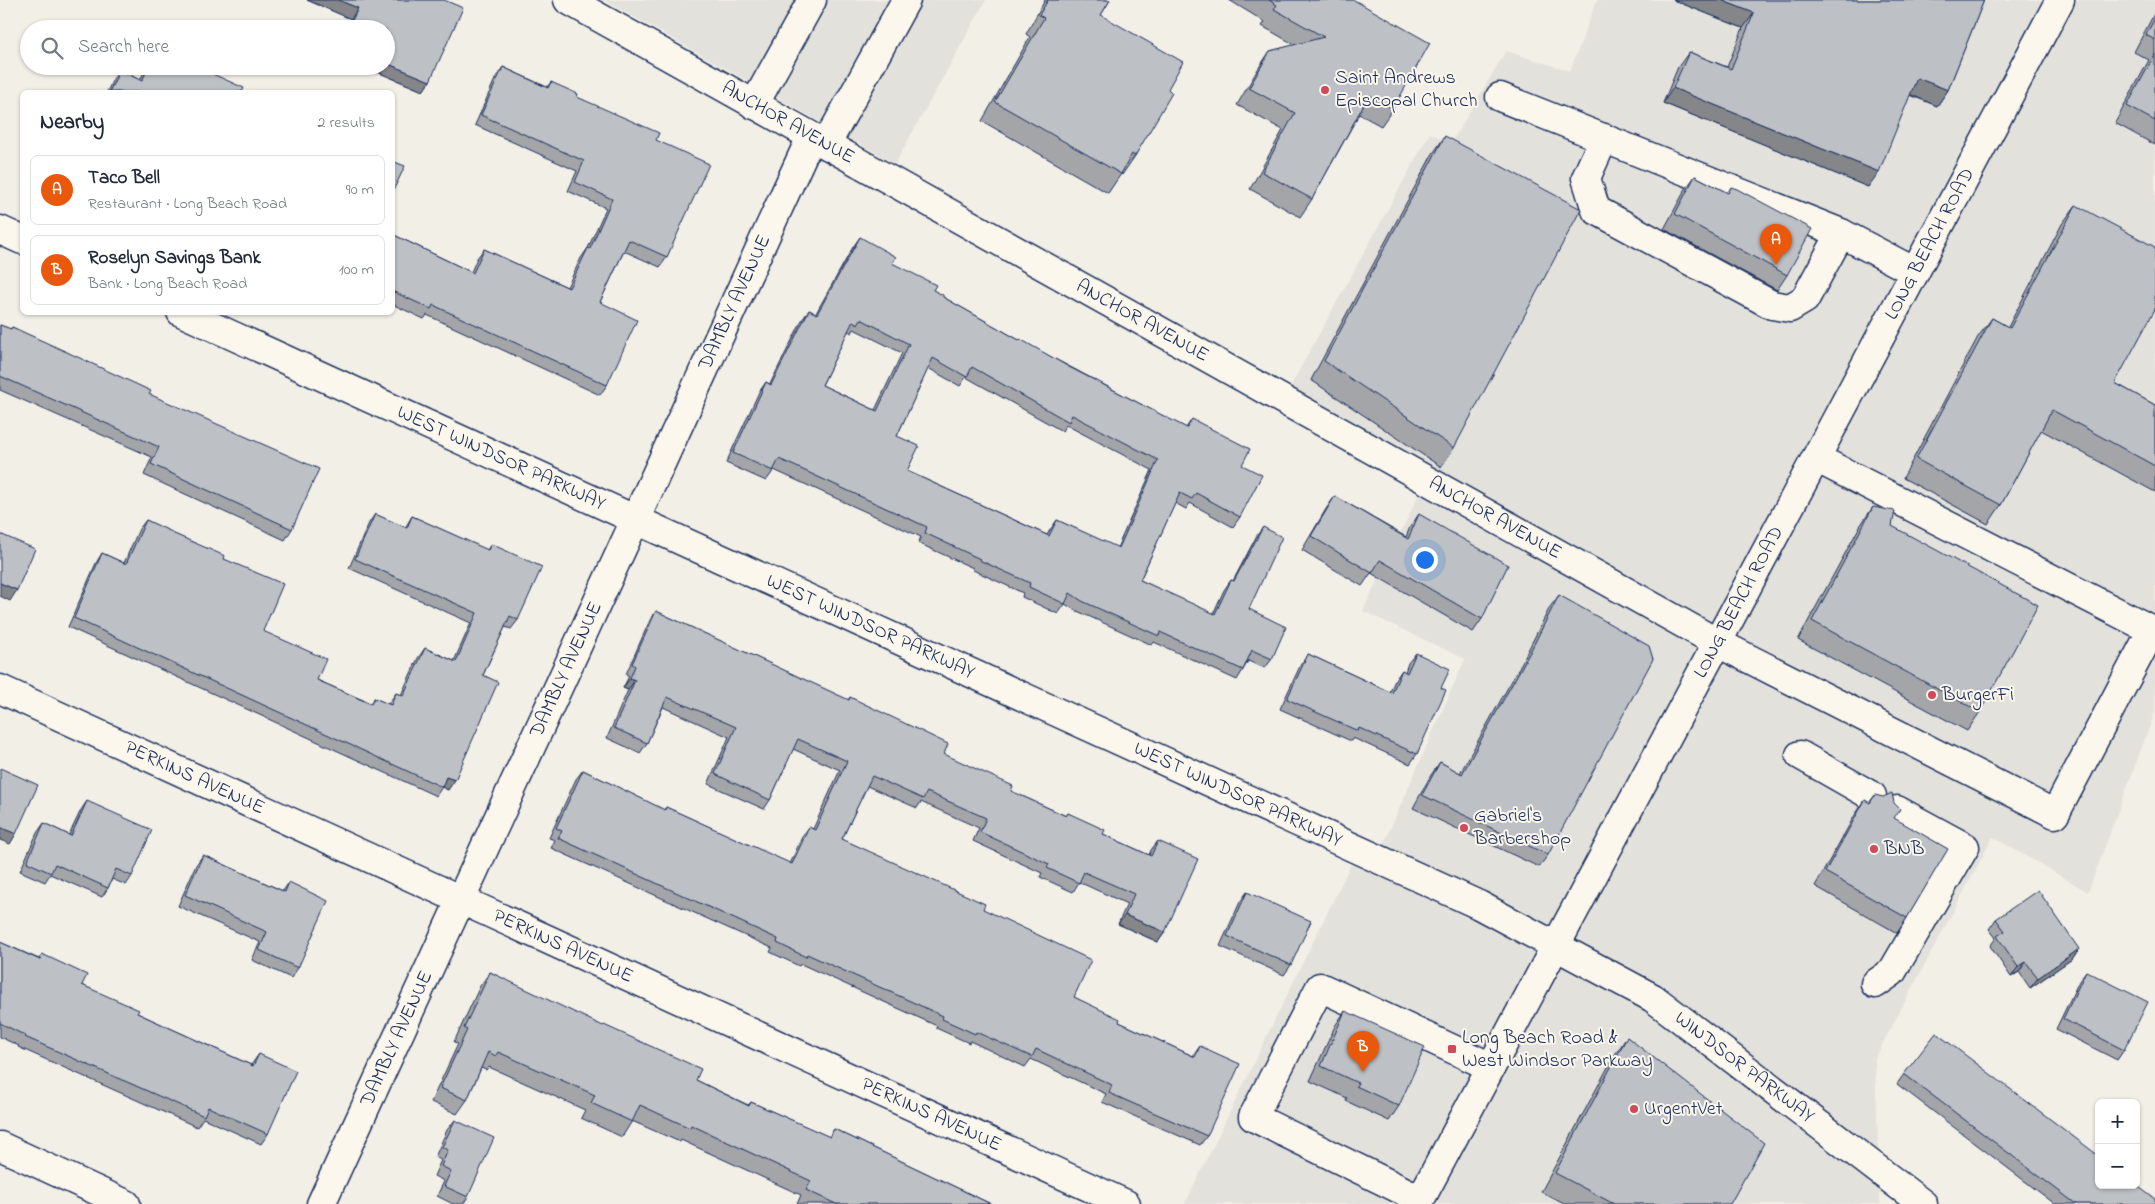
<!DOCTYPE html>
<html lang="en">
<head>
<meta charset="utf-8">
<style>
  :root { --surface:#fff; --page:#f2f2f3; --text:#1f2937; --muted:#747a83; --line:#e0e1e3; --accent:#ea580c }
  body { margin:0; font-family:"Indie Flower",sans-serif; background:var(--page); color:var(--text) }
  .controls { position:absolute; right:15px; bottom:15px; display:grid; overflow:hidden; border-radius:8px; box-shadow:0 1px 4px #0004 }
  .controls button { width:45px; height:45px; display:grid; place-items:center; padding:0; border:0; border-bottom:1px solid var(--line); background:var(--surface); color:var(--text); font:25px sans-serif }
  .you { position:absolute; left:1424px; top:559px; width:18px; height:18px; margin:-12px; border:4px solid #fff; border-radius:50%; background:#1a73e8; box-shadow:0 0 0 8px #1a73e833 }
  .badge { display:grid; place-items:center; width:32px; height:32px; border-radius:50%; background:var(--accent); color:#fff; font-size:16px; font-weight:700 }
  .pin { position:absolute; translate:-50% -41px; filter:drop-shadow(0 1px 2px #0008) }
  .pin::after { content:''; position:absolute; top:26px; width:18px; height:15px; background:inherit; clip-path:polygon(0 0,100% 0,50% 100%) }
  .list { margin:0; padding:0; list-style:none }
  h2 { display:flex; justify-content:space-between; align-items:center; height:65px; margin:0; padding:0 20px; font-size:21px }
  h2 small { font-size:16px; font-weight:400; color:var(--muted) }
  .list li { display:grid; grid-template-columns:32px 1fr auto; gap:15px; align-items:center; box-sizing:border-box; height:70px; margin:0 10px 10px; padding:0 10px; border:1px solid var(--line); border-radius:8px }
  .list b { display:block; font-size:19px; white-space:nowrap }
  .list p { margin:0; font-size:16px; white-space:nowrap; color:var(--muted) }
  .list em { font-size:16px; font-style:normal; color:var(--muted) }
  .icon { flex:none; width:28px; height:28px; fill:none; stroke:currentColor; stroke-width:2; stroke-linecap:round; stroke-linejoin:round }
  .map { position:relative; flex:none; width:2155px; height:1204px; overflow:hidden }
  .search { position:absolute; background:var(--surface); box-shadow:0 1px 4px #0004; left:20px; top:20px; width:375px; height:55px; display:flex; align-items:center; gap:12px; box-sizing:border-box; padding:0 18px; border-radius:28px; color:var(--muted); font-size:19px }
  .panel { position:absolute; background:var(--surface); box-shadow:0 1px 4px #0004; left:20px; top:90px; width:375px; height:225px; border-radius:8px }
  .map>svg:first-child { display:block }
</style>
</head>
<body>
<div class="map">
<svg width="2155" height="1204" viewBox="0 0 2155 1204">
  <rect width="100%" height="100%" fill="#f2efe6"/>
  <filter id="ink" filterUnits="userSpaceOnUse"><feTurbulence type="fractalNoise" baseFrequency=".02" numOctaves="2"/><feDisplacementMap in="SourceGraphic" scale="10" xChannelSelector="R" yChannelSelector="G"/><feConvolveMatrix kernelMatrix="1 2 1 2 8 2 1 2 1" color-interpolation-filters="sRGB"/></filter>
  <g filter="url(#ink)">
    <g fill="#e2e1dc">
      <path d="M604,0H986L895,164Z"/>
      <path d="M1597,0H2155V712L2088,892L1993,837L1875,1058L1880,1204H1185L1354,858L1374,866L1465,659L1363,611L1424,484L1280,405L1430,133L1451,143L1506,51L1570,71Z"/>
    </g>
    <g fill="none" stroke-linecap="round" stroke-linejoin="round">
      <defs>
        <g id="minor">
          <path id="s1" d="M568,0L1716,642L2055,814L2152,630L1816,458"/>
          <path d="M1500,97L1841,233L1915,272"/>
          <path d="M754,105L812,0"/>
          <path d="M1604,138L1586,178L1596,210L1772,305L1790,308L1805,299L1841,233"/>
          <path d="M826,145L906,0"/>
          <path d="M0,230L22,240"/>
          <path id="s2" d="M181,312L1479,905L1653,998L1923,1204"/>
          <path id="s3" d="M0,689L1126,1204"/>
          <path d="M1800,755L1872,796"/>
          <path d="M1875,984L1892,972L1965,847L1897,810"/>
          <path d="M0,1146L126,1204"/>
          <path d="M1420,1199L1253,1117L1320,987L1491,1067"/>
          <path id="s4" d="M321,1204L811,137"/>
        </g>
        <g id="major">
          <path id="s5" d="M1418,1204L2060,0"/>
        </g>
      </defs>
      <use href="#minor" stroke="#1b2f5e" stroke-width="31"/>
      <use href="#major" stroke="#1b2f5e" stroke-width="31"/>
      <use href="#minor" stroke="#fbf7ec" stroke-width="28"/>
      <use href="#major" stroke="#fbf7ec" stroke-width="28"/>
    </g>
    <g fill="#a3a5a9" stroke="#1b2f5e" fill-rule="evenodd">
      <path d="M307,0H444L430,81L423,91L363,66H386V29H346L351,19Z"/>
      <path d="M1045,0H1110L1101,15L1168,89L1135,156L1122,175L1121,174L1108,193L982,121L1030,37L1026,34Z"/>
      <path d="M1229,0H1354L1393,109L1381,126L1359,114L1312,199L1300,217L1250,189L1283,130L1237,105L1258,69L1270,51L1295,45L1262,26L1265,22Z"/>
      <path d="M1673,0H1984L1948,90L1937,106L1910,95L1868,187L1663,103L1678,67L1689,52L1727,67L1743,28Z"/>
      <path d="M2155,12V145L2115,123L2149,60L2134,52Z"/>
      <path d="M147,66H195L242,92H107L113,79L120,70L140,80Z"/>
      <path d="M503,67L547,87L551,82L577,97L656,140L667,257L660,267L624,251L600,302L607,385L600,395L427,315L424,319L392,304V234L471,272L477,258L484,249L567,287L581,258L588,248L606,208L568,191L577,171L475,125L496,77Z"/>
      <path d="M1445,136L1454,448L1441,467L1311,380L1432,155Z"/>
      <path d="M1695,176L1728,193L1731,187L1787,275L1777,290L1664,229L1685,190Z"/>
      <path d="M2076,205L2115,383L2155,405V492L2041,430L2001,505L1988,524L1903,478L1978,337L1992,318L2008,327L2062,224Z"/>
      <path d="M860,237L892,263L943,297L1019,340L1186,428L1192,419L1242,465L1240,517L1233,527L1190,503L1186,509L1175,503L1140,580L1213,614L1224,590L1231,580L1233,581L1256,537L1263,527L1249,609L1272,659L1265,668L1248,661L1243,670L1237,680L1154,642L1152,645L1075,610L1065,604L1058,614L1022,597L1023,593L973,570V568L918,543L921,537L774,470L766,481L726,463L759,392L766,382L770,384L802,320L809,310L816,313L853,247ZM854,329L902,353L875,410L822,385L848,331L852,333ZM928,368L960,386L966,377L1062,431L1066,425L1152,470L1117,548L1057,520L1050,530L1047,535L907,471L897,436Z"/>
      <path d="M0,325L10,329L12,327L149,394L292,529L285,540L144,475L152,457L0,390Z"/>
      <path d="M1335,496L1406,537L1410,527L1419,514L1482,619L1473,632L1371,573L1362,586L1302,550L1326,509Z"/>
      <path d="M1873,507L1892,526L1980,712L1967,731L1798,640L1860,526Z"/>
      <path d="M375,514L405,528L412,516L487,550L491,544L518,620L511,629L505,627L483,675L448,790L442,787L436,796L68,627L96,563L102,553L124,563L139,529L146,520L224,559L263,631L317,680L370,703L374,698L388,704L396,693L401,695L418,658L425,648L454,661L471,623L349,568L369,523Z"/>
      <path d="M1559,595L1548,855L1539,867L1413,808L1431,775L1440,762L1460,773L1521,664L1550,607Z"/>
      <path d="M656,611L848,700L850,697L944,754L1011,791L1066,816L1068,813L1103,834L1149,855L1151,850L1158,841L1165,932L1158,942L1118,924L1127,904L1079,882L1073,892L1040,877L1042,873L973,841L979,828L921,802L917,808L867,786L842,839L983,909L1074,997L1119,1022L1193,1056L1200,1046L1207,1136L1200,1145L1102,1102L1106,1094L1031,1059L1025,1067L970,1041L969,1043L936,1028L937,1026L801,964L799,966L770,952L772,948L551,848L555,840L549,838L576,779L583,770L664,810L666,807L790,864L802,837L809,827L813,829L840,770L793,749L770,800L764,809L708,784L729,737L663,707L647,743L640,753L607,738L628,690L623,688L629,676L626,674L650,620Z"/>
      <path d="M1416,653L1441,688L1417,754L1410,764L1353,738L1351,741L1280,709L1301,664L1308,654L1390,692L1395,680L1402,670L1405,672L1408,663Z"/>
      <path d="M1875,795L1894,818L1907,918L1897,933L1815,886L1855,815L1865,800L1869,803Z"/>
      <path d="M87,801L132,876L126,885L112,879L108,888L102,897L50,874L45,882L20,871L37,833L44,823L69,835L81,810Z"/>
      <path d="M203,855L283,891L289,882L298,968L291,978L252,960L260,942L178,906L196,865Z"/>
      <path d="M1247,892L1291,965L1284,975L1220,946L1240,902Z"/>
      <path d="M1996,919L2079,949L2072,959L2030,988L2019,972L2011,977L1990,946L1996,938L1989,929Z"/>
      <path d="M0,942L39,959L42,954L82,985L137,1013L251,1065L259,1054L268,1134L261,1144L203,1118L197,1127L18,1047L19,1046L0,1037Z"/>
      <path d="M2086,971L2124,1050L2117,1060L2056,1029L2079,981Z"/>
      <path d="M490,972L696,1080L748,1105L751,1102L829,1137L834,1129L991,1204H797L801,1195L681,1140L680,1142L632,1121L622,1137L581,1118L585,1110L489,1067L486,1070L481,1068L467,1100L457,1114L431,1102L458,1044L454,1042L480,986Z"/>
      <path d="M1345,1011L1399,1106L1389,1121L1346,1101L1347,1098L1310,1081L1335,1026Z"/>
      <path d="M1627,1037L1730,1204H1564L1541,1192L1614,1056Z"/>
      <path d="M1904,1074L2155,1204H2055L1897,1084Z"/>
      <path d="M455,1120L468,1197L463,1204H453L437,1196L444,1181L434,1176L441,1160L435,1157L447,1130Z"/>
    </g>
    <g fill="#848689" stroke="#1b2f5e">
      <path d="M307,0H338L358,8L351,19Z"/>
      <path d="M1673,0H1721L1754,13L1743,28Z"/>
      <path d="M386,63L430,81L423,91L363,66H386Z"/>
      <path d="M1917,78L1948,90L1937,106L1907,93Z"/>
      <path d="M1673,88L1879,172L1868,187L1663,103Z"/>
      <path d="M0,583L17,590L10,601L0,596Z"/>
      <path d="M630,678L635,680L628,690L623,688Z"/>
      <path d="M446,777L455,780L448,790L442,787Z"/>
      <path d="M0,827L16,834L10,844L0,840Z"/>
      <path d="M1125,915L1165,932L1158,942L1118,924Z"/>
      <path d="M2079,949L2072,959L2030,988L2038,978Z"/>
      <path d="M2026,962L2019,972L2011,977L2018,967Z"/>
    </g>
    <g fill="#bdc0c4" stroke="#1b2f5e" fill-rule="evenodd">
      <path d="M338,0H444L463,8L430,81L386,63V29H348L358,8Z"/>
      <path d="M1048,0H1110L1101,15L1183,62L1168,89L1172,93L1135,156L1132,154L1121,174L995,102L1044,18L1039,15Z"/>
      <path d="M1269,0H1354L1430,43L1393,109L1369,95L1312,199L1262,172L1295,113L1249,88L1270,51L1324,37L1274,9L1277,5Z"/>
      <path d="M1721,0H1984L1948,90L1917,78L1879,172L1673,88L1689,52L1731,69L1754,13Z"/>
      <path d="M2155,18V40L2146,35Z"/>
      <path d="M2155,54V121L2127,106Z"/>
      <path d="M149,66H195L244,88L242,92H109L120,70L142,81Z"/>
      <path d="M503,67L548,88L551,82L578,94L577,97L659,133L656,140L709,164L667,257L629,240L600,302L637,320L607,385L433,305L431,309L392,291V234L473,273L484,249L569,288L588,248L590,249L612,199L575,182L584,161L481,115Z"/>
      <path d="M1445,136L1581,209L1454,448L1324,361Z"/>
      <path d="M392,161L405,166L392,193Z"/>
      <path d="M1695,176L1728,193L1731,187L1737,189L1812,229L1787,275L1675,214Z"/>
      <path d="M2076,205L2155,247V309L2115,383L2155,405V466L2052,410L2001,505L1916,459L1992,318L2010,328Z"/>
      <path d="M860,237L896,257L892,263L936,285L933,290L943,295V297L1019,340L1020,339L1069,367L1187,428L1192,419L1250,449L1242,465L1262,475L1240,517L1196,493L1192,499L1180,493L1140,580L1215,614L1231,580L1234,581L1263,527L1282,537L1249,609L1286,627L1272,659L1252,650L1243,670L1160,632L1159,636L1082,601L1070,593L1065,604L1029,587L1030,583L979,560L980,559L925,533L927,527L779,459L773,471L733,453L766,382L771,385L809,310L817,314ZM861,319L909,344L877,411L822,385L853,321L858,324ZM933,358L967,377L972,367L1069,422L1072,415L1158,460L1119,548L1057,520L1049,536L907,471L919,446L897,436Z"/>
      <path d="M0,325L11,329L12,327L69,353L151,391L149,394L319,469L292,529L151,464L159,447L0,376Z"/>
      <path d="M1335,496L1408,539L1419,514L1508,565L1482,619L1380,560L1372,573L1311,536Z"/>
      <path d="M1873,507L1895,511L1892,526L2038,605L1980,712L1812,621Z"/>
      <path d="M375,514L407,528L412,516L488,550L491,544L542,567L518,620L510,616L483,675L498,682L455,780L446,777L442,787L74,618L102,553L126,564L146,520L172,532V533L225,556L224,559L283,584L263,631L326,659L317,680L371,704L374,698L391,705L396,693L403,696L425,648L456,662L477,613L355,559Z"/>
      <path d="M0,534L35,549L17,590L0,583Z"/>
      <path d="M1559,595L1649,646L1653,659L1548,855L1422,795L1440,762L1462,774L1530,652Z"/>
      <path d="M656,611L849,700L850,697L948,744L944,754L1013,786L1011,791L1066,816L1068,813L1105,830L1103,834L1151,856L1158,841L1198,859L1165,932L1125,915L1134,894L1084,872L1079,883L1047,868L1049,864L980,832L986,818L927,792L923,799L872,776L842,839L985,904L983,909L1091,960L1074,997L1120,1019L1119,1022L1195,1057L1200,1046L1240,1064L1207,1136L1109,1093L1112,1085L1036,1049L1032,1057L976,1032L975,1034L942,1019L943,1016L807,954L806,957L777,943L778,939L558,838L562,831L556,828L583,770L665,810L666,807L792,864L809,827L815,830L847,761L798,739L770,800L715,774L736,727L667,697L647,743L614,728L635,680L630,678L635,666L632,664Z"/>
      <path d="M1416,653L1450,669L1441,688L1446,690L1417,754L1359,728L1358,731L1287,699L1308,654L1392,693L1402,670L1407,673Z"/>
      <path d="M0,768L38,785L16,834L0,827Z"/>
      <path d="M1892,793L1894,803L1900,809L1894,818L1948,849L1907,918L1825,872L1865,800L1870,803L1875,795L1883,797Z"/>
      <path d="M87,801L152,830L132,876L116,869L108,888L55,864L51,873L27,862L44,823L71,836Z"/>
      <path d="M203,855L285,892L289,882L328,901L298,968L259,950L267,932L185,895Z"/>
      <path d="M2038,890L2079,949L2038,978L2026,962L2018,967L1997,936L2005,931L1996,919Z"/>
      <path d="M1247,892L1311,921L1291,965L1227,936Z"/>
      <path d="M0,942L40,960L42,954L87,975L82,985L139,1010L137,1013L253,1066L259,1054L296,1071L268,1134L208,1107L204,1116L25,1037L26,1036L0,1023Z"/>
      <path d="M2086,971L2148,1002L2124,1050L2063,1019Z"/>
      <path d="M490,972L603,1026L604,1025L701,1069L696,1080L749,1106L751,1102L830,1137L834,1129L991,1204H836L806,1190L811,1181L691,1125L690,1128L640,1105L632,1122L591,1103L595,1095L498,1052L496,1056L488,1052L467,1100L440,1088L467,1030L464,1028Z"/>
      <path d="M1345,1011L1425,1047L1399,1106L1356,1086L1358,1083L1321,1066Z"/>
      <path d="M1936,1033L2099,1156V1185H2136L2155,1199V1204H2076L1904,1074Z"/>
      <path d="M1627,1037L1764,1143L1730,1204H1614L1555,1173Z"/>
      <path d="M455,1120L494,1138L468,1197L444,1186L451,1171L441,1166L448,1150L442,1147Z"/>
    </g>
  </g>
  <g fill="#d1495b" stroke="#fbf7ec" stroke-width="2">
    <circle cx="1325" cy="90" r="5"/>
    <circle cx="1932" cy="695" r="5"/>
    <circle cx="1464" cy="828" r="5"/>
    <circle cx="1874" cy="849" r="5"/>
    <rect x="1447" y="1044" width="10" height="10" rx="2.5"/>
    <circle cx="1634" cy="1109" r="5"/>
  </g>
  <g text-anchor="middle" dominant-baseline="central" stroke-width="4" stroke-linejoin="round" paint-order="stroke">
    <g font-size="20" fill="#1b2f5e" stroke="#fbf7ec" text-anchor="start">
      <text x="1335" y="78">Saint Andrews<tspan x="1335" dy="23">Episcopal Church</tspan></text>
      <text x="1942" y="695">BurgerFi</text>
      <text x="1474" y="816">Gabriel's<tspan x="1474" dy="23">Barbershop</tspan></text>
      <text x="1884" y="849">BNB</text>
      <text x="1462" y="1038">Long Beach Road &amp;<tspan x="1462" dy="23">West Windsor Parkway</tspan></text>
      <text x="1644" y="1109">UrgentVet</text>
    </g>
    <g font-size="20" fill="#1b2f5e" stroke="#fbf7ec">
      <text stroke="none"><textPath href="#s1" startOffset="252">ANCHOR AVENUE</textPath></text>
      <text stroke="none"><textPath href="#s5" startOffset="1088">LONG BEACH ROAD</textPath></text>
      <text stroke="none"><textPath href="#s4" startOffset="992">DAMBLY AVENUE</textPath></text>
      <text stroke="none"><textPath href="#s1" startOffset="658">ANCHOR AVENUE</textPath></text>
      <text stroke="none"><textPath href="#s2" startOffset="352">WEST WINDSOR PARKWAY</textPath></text>
      <text stroke="none"><textPath href="#s1" startOffset="1062">ANCHOR AVENUE</textPath></text>
      <text stroke="none"><textPath href="#s5" startOffset="682">LONG BEACH ROAD</textPath></text>
      <text stroke="none"><textPath href="#s2" startOffset="758">WEST WINDSOR PARKWAY</textPath></text>
      <text stroke="none"><textPath href="#s4" startOffset="588">DAMBLY AVENUE</textPath></text>
      <text stroke="none"><textPath href="#s3" startOffset="214">PERKINS AVENUE</textPath></text>
      <text stroke="none"><textPath href="#s2" startOffset="1162">WEST WINDSOR PARKWAY</textPath></text>
      <text stroke="none"><textPath href="#s3" startOffset="619">PERKINS AVENUE</textPath></text>
      <text stroke="none"><textPath href="#s4" startOffset="182">DAMBLY AVENUE</textPath></text>
      <text stroke="none"><textPath href="#s2" startOffset="1739">WINDSOR PARKWAY</textPath></text>
      <text stroke="none"><textPath href="#s3" startOffset="1024">PERKINS AVENUE</textPath></text>
    </g>
  </g>
</svg>
<div class="controls">
<button>+</button>
<button>−</button>
</div>
<div class="you"></div>
<div class="pin badge" style="left:1776px;top:265px">A</div>
<div class="pin badge" style="left:1363px;top:1072px">B</div>
<div class="search"><svg class="icon" aria-label="search" viewBox="0 0 24 24"><circle cx="10" cy="10" r="6"/><path d="M15 15l6 6"/></svg>Search here</div>
<section class="panel">
<h2>Nearby<small>2 results</small></h2>
<ul class="list">
<li><span class="badge">A</span><div><b>Taco Bell</b><p>Restaurant · Long Beach Road</p></div><em>90 m</em></li>
<li><span class="badge">B</span><div><b>Roselyn Savings Bank</b><p>Bank · Long Beach Road</p></div><em>100 m</em></li>
</ul>
</section>
</div>
</body>
</html>
